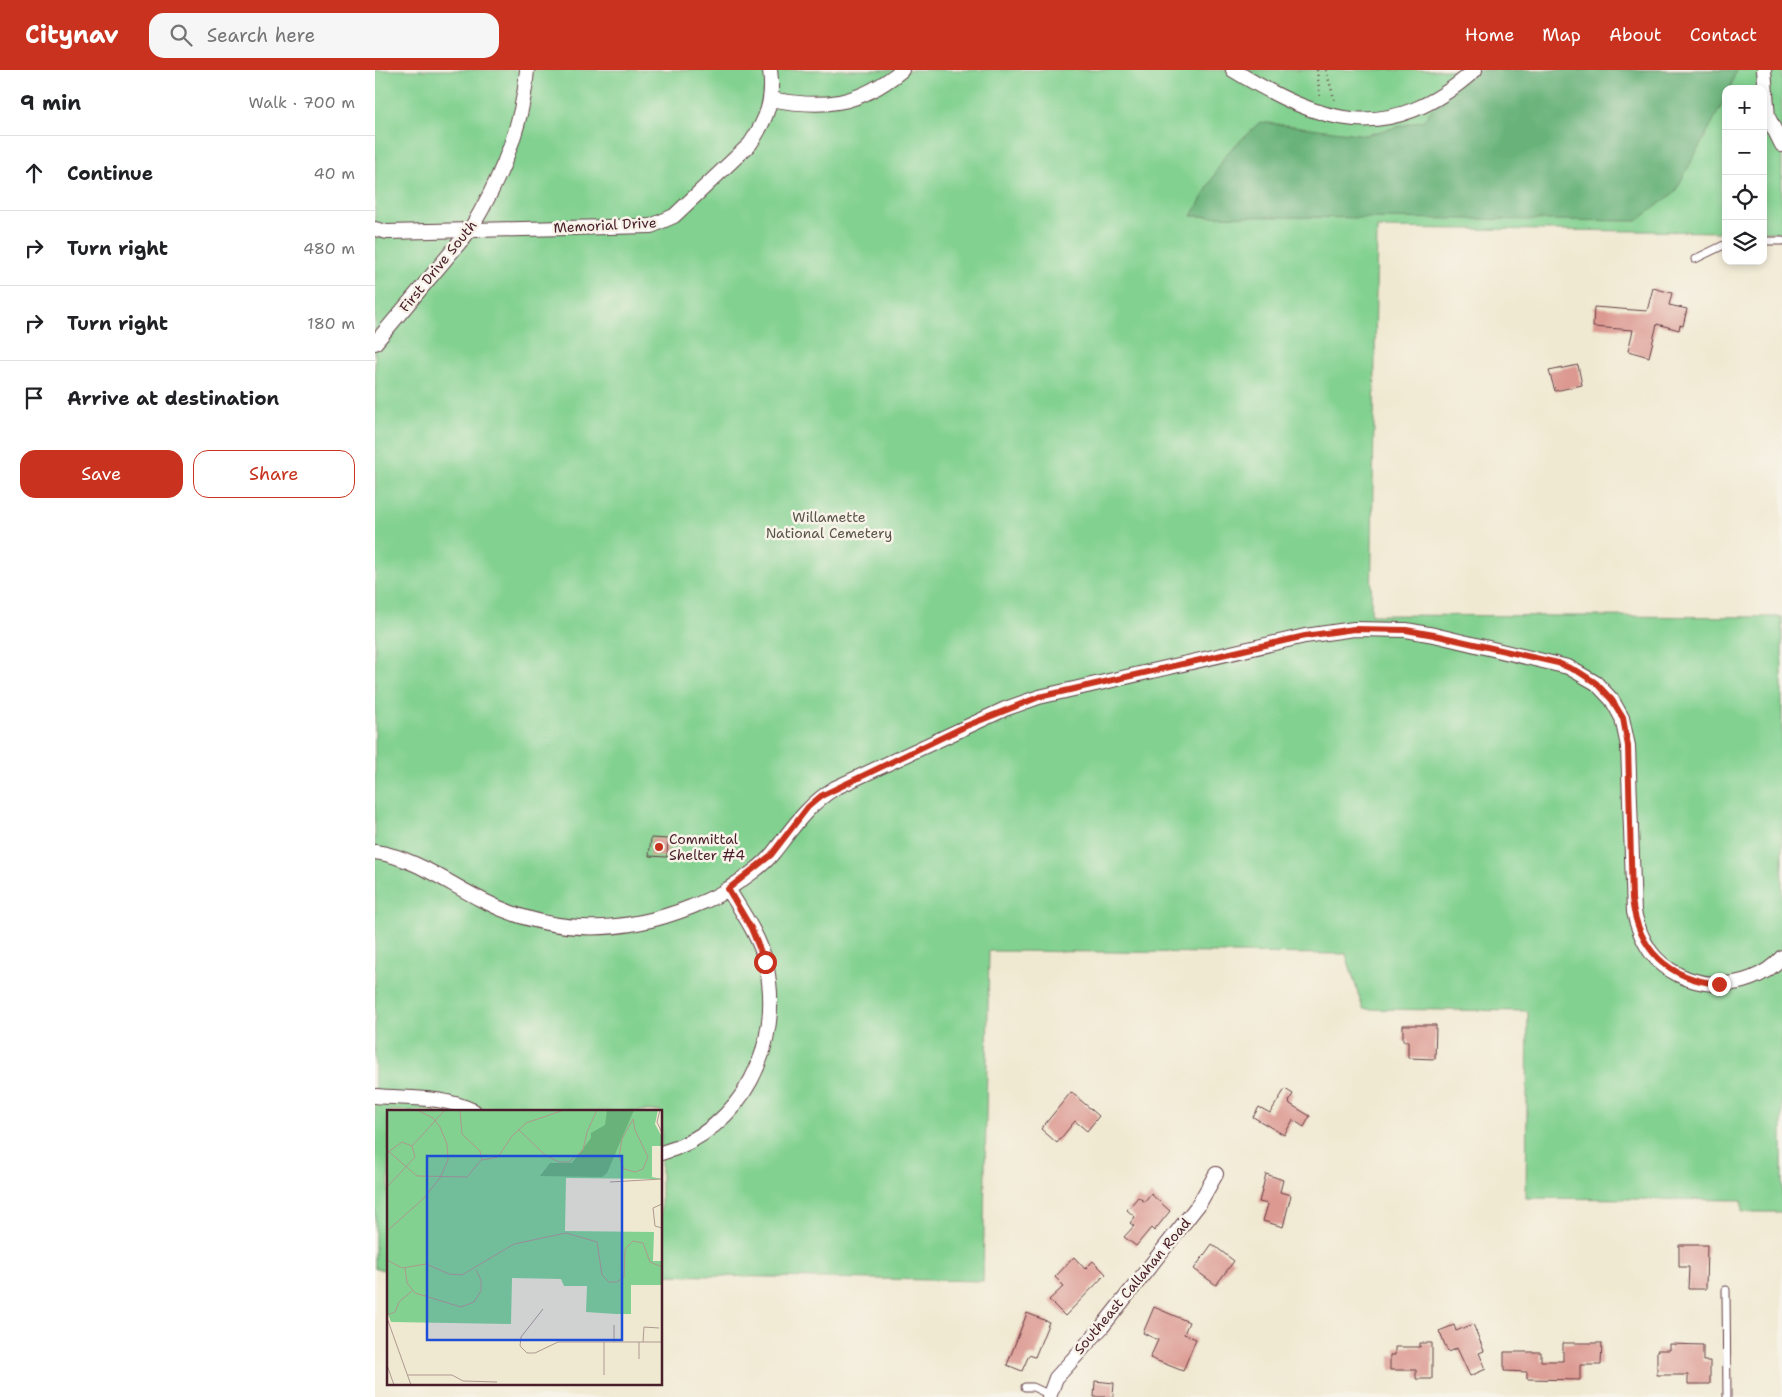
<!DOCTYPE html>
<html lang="en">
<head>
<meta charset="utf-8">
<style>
  :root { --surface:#fff; --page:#f6f6f6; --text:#202124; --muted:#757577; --line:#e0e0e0; --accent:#c8321e }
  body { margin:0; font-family:"Shantell Sans",sans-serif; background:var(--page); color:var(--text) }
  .controls { position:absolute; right:15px; top:15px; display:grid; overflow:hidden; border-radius:10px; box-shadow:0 2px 8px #0003 }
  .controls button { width:45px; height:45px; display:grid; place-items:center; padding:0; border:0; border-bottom:1px solid var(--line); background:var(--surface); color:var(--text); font:25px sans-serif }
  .stop { position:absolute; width:15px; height:15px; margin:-11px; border:4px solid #c8321e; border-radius:50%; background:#fff }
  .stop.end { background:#c8321e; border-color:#fff; box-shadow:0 1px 5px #0008 }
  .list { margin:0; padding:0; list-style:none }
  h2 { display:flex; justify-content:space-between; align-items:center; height:65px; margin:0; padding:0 20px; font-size:21px }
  h2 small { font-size:16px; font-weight:400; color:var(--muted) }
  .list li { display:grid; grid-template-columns:32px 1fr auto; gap:15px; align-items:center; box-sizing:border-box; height:75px; padding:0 20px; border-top:1px solid var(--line) }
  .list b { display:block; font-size:19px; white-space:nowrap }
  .list em { font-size:16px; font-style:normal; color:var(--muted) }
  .actions { display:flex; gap:10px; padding:15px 20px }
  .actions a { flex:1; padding:11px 0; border:1px solid var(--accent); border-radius:15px; text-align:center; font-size:18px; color:var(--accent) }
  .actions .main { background:var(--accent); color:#fff }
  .icon { flex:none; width:28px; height:28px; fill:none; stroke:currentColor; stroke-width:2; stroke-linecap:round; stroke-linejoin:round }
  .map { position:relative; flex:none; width:1407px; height:1327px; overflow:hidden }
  header { display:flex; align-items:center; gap:30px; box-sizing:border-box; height:70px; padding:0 25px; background:var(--accent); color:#fff }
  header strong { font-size:24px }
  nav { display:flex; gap:28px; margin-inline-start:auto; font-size:18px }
  .search { width:350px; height:45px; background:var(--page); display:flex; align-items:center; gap:12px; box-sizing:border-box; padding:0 18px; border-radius:15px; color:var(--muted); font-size:19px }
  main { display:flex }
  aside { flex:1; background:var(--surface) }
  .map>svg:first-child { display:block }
</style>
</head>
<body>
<header>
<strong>Citynav</strong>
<div class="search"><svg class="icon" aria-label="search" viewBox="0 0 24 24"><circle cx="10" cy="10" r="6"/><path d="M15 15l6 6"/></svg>Search here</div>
<nav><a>Home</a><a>Map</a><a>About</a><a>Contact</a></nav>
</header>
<main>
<aside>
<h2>9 min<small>Walk · 700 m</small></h2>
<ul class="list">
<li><svg class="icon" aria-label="ahead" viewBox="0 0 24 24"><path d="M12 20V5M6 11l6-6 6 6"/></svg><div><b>Continue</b></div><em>40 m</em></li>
<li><svg class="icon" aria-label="right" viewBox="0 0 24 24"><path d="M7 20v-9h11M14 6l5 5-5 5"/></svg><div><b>Turn right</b></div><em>480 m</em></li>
<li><svg class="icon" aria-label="right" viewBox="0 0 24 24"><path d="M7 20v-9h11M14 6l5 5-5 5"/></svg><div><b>Turn right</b></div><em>180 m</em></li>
<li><svg class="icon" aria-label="arrive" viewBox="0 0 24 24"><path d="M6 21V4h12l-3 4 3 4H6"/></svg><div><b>Arrive at destination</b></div></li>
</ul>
<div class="actions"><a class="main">Save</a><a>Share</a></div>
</aside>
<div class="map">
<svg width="1407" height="1327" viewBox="0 0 1407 1327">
  <rect width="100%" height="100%" fill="#f7f3e8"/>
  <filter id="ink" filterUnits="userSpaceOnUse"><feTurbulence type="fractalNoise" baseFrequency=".02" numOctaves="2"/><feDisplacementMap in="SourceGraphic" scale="10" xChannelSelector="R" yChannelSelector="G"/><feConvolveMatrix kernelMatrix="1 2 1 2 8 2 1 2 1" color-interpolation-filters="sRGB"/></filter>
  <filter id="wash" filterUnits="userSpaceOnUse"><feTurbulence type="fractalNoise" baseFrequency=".0096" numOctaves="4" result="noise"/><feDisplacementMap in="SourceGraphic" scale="20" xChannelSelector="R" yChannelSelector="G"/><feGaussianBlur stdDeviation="1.12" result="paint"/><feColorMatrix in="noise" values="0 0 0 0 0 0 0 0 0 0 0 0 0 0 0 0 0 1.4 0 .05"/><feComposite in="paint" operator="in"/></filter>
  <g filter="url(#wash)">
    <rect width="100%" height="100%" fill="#f0e9d2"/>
    <path fill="#82d190" stroke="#66785e" d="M0,0H1407V162H1388V19H1351V162L1002,158L996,545L1407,547V1142H1367V1130L1151,1128L1153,941L988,939L971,884L614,881L608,1211L286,1205V1041H14V1200L0,1199Z"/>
    <path fill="#69b37a" stroke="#5a6952" d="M1087,0H1361L1355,19H1351V27L1300,122L1262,151L817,146L851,84L885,52L991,65L1049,50Z"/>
    <g id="blocks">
      <g fill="#dc9991">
        <path d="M1278,218L1297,223L1294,235L1312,239L1308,256L1305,255L1304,260L1282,254L1274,287L1253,281L1258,260L1218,257L1219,237L1272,241Z"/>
        <path d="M1203,295L1207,315L1180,321L1174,301Z"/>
        <path d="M276,768L293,769L292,787L274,786Z"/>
        <path d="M1028,955H1061L1060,989L1033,988V971H1028Z"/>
        <path d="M910,1019L918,1024L914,1031L915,1034L935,1046L929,1057L918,1050L909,1065L878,1047L884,1037L895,1043Z"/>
        <path d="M696,1022L724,1046L712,1061L700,1051L682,1073L666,1059Z"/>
        <path d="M891,1104L908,1110L905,1122L916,1125L908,1157L888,1151L893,1134L884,1132Z"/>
        <path d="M776,1124L795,1141L779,1161L776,1158L761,1176L749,1167L759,1156L755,1153L760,1147L752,1140L763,1127L770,1132Z"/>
        <path d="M837,1174L859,1191L841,1215L819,1199Z"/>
        <path d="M1304,1175H1332L1331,1219H1313L1314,1197H1304Z"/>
        <path d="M699,1187L710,1199L718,1191L731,1204L690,1246L674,1230L689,1216L680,1207Z"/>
        <path d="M779,1237L814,1252L809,1264L821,1269L808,1301L775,1288L783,1270L768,1263Z"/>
        <path d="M652,1243L674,1252L660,1287L654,1285L647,1301L632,1295Z"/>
        <path d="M1098,1254L1109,1281L1104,1283L1111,1299L1095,1306L1082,1278L1073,1282L1064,1261L1079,1255L1081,1261Z"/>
        <path d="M1045,1273H1057V1309H1041V1300H1015V1285H1020V1277H1045Z"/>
        <path d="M1188,1273H1227L1226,1295H1205V1310L1152,1309V1302L1129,1301V1282H1166V1291H1188Z"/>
        <path d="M1295,1274L1328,1275V1291H1335V1314H1313V1305H1282V1280H1295Z"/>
        <path d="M720,1311L739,1313L738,1327H719Z"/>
      </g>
    </g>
  </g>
  <g filter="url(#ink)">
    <use href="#blocks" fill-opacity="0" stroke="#633d44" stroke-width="1"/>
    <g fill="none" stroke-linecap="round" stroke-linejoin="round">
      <defs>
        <g id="lane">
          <path d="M1388,171H1407"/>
          <path d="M1320,189L1351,174"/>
          <path d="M1351,1220L1352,1327"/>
          <path d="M650,1317H658L675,1325"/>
        </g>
        <g id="street">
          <path d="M858,0C947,54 1013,77 1100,0"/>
          <path d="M1389,0L1393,47L1407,75"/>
          <path d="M395,29C449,39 483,36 527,0"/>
          <path d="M0,159L12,162L276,156L299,146L375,74C392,49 399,30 395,0"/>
          <path d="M0,273L95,160C124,112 148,55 152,0"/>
          <path d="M0,782C38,787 73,813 107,830C175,865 246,865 316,837C328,832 342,827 353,819C368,809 387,797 398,783C417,759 432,735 460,718L630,639L664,627L930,566L979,559L1031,560L1059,565L1193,597L1221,613L1237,630L1247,648L1253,676L1259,842C1262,856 1267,869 1275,881C1305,922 1373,926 1407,887"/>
          <path d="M0,1026C35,1029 66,1025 99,1041"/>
          <path d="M286,1083C368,1060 409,974 391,894C385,867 367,842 353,819"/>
          <path d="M674,1327L681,1308L727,1257L824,1134L841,1104"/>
        </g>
      </defs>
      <use href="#lane" stroke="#633d44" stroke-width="9"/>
      <use href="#street" stroke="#633d44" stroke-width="16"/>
      <g stroke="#633d44" stroke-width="2.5" stroke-dasharray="1 4" stroke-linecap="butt">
        <path d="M942,0L945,28"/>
        <path d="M951,0L960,32"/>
      </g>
      <use href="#lane" stroke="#fff" stroke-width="7"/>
      <use href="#street" stroke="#fff" stroke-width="14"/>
    </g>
  </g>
  <g fill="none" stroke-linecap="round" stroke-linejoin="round" filter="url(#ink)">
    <path stroke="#c8321e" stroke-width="6" d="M390,892L376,858L353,819L396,785L433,737L446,726L591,656L664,627L930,566L979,559L1031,560L1059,565L1183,593L1204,602L1221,613L1237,630L1248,648L1253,676L1257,829C1263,880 1293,909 1344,914"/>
  </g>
  <circle fill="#c8321e" stroke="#f7f3e8" stroke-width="2" cx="284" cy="777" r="5"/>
  <g text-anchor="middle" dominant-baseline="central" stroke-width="5" stroke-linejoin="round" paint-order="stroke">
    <g font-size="14" fill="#4a1f2b" stroke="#f7f3e8">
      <text transform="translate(230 155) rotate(-3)">Memorial Drive</text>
      <text transform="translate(63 196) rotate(-51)">First Drive South</text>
      <text transform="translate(757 1216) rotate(-50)">Southeast Callahan Road</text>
    </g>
    <g font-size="14" fill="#5b5449" stroke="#f7f3e8">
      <text x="454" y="447">Willamette<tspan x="454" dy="16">National Cemetery</tspan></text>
    </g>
    <g font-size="14" fill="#4a1f2b" stroke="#f7f3e8" text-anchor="start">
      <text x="294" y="769">Committal<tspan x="294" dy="16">Shelter #4</tspan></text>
    </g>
  </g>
  <g transform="translate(12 1040)">
    <rect width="275" height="275" fill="#f0e9d2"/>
    <path d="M0,0H271L268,14L275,27V36H265V67L275,69L179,68L178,121L267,122L266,151H275V175H244V204H229L199,202L200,176H177L174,169L125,168L124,214L4,212L0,201Z" fill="#82d190"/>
    <path d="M220,0H247L220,63L215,67L153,66L163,53H185L204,28V23L218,15Z" fill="#69b37a"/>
    <path fill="none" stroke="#ae988f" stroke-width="1" d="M273,0L270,12L275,23M246,9L248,20L261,47L256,59L248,62L237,59L232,47L235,29ZM131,19L158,45L172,52H182L196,40L200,22L210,0M25,36L58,0M0,40L30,66L80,67L95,49L93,41L75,24L73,0M0,43L15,32L25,36M95,50L111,47L125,26L139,13L177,0M223,72L275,69M0,77L28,47L25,36M275,94L266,98L268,116L275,118M0,121L36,89L53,68L61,50L60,34L53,17L46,8L30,0M0,150L15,158L39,154L62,164L75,165L127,134L179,123L210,132L215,165L222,172H230L237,167L238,139L246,131L256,133L263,152L275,157M18,158L20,173L28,183L74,197L87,192L94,181V170L89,160M156,199L134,227L133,236L140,243H148L171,232H275M0,205L8,202L12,192L25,181M0,208L24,275M227,215V232M252,232V249M256,232L257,217L272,218M0,255L7,275M21,265H65L76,271L110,272M217,265V232"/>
    <path fill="#1d4ed8" fill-opacity="0.15" stroke="#1d4ed8" stroke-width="2.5" d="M40,46H235V230H40Z"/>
    <rect width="275" height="275" fill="none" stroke="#4a1f2b" stroke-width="2.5"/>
  </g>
</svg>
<div class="controls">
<button>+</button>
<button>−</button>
<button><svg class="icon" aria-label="locate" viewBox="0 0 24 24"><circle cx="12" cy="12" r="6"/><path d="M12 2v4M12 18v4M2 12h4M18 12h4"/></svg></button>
<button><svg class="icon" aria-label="layers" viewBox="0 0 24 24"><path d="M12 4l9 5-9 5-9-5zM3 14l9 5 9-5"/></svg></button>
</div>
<div class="stop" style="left:390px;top:892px"></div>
<div class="stop end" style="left:1344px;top:914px"></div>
</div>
</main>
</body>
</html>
